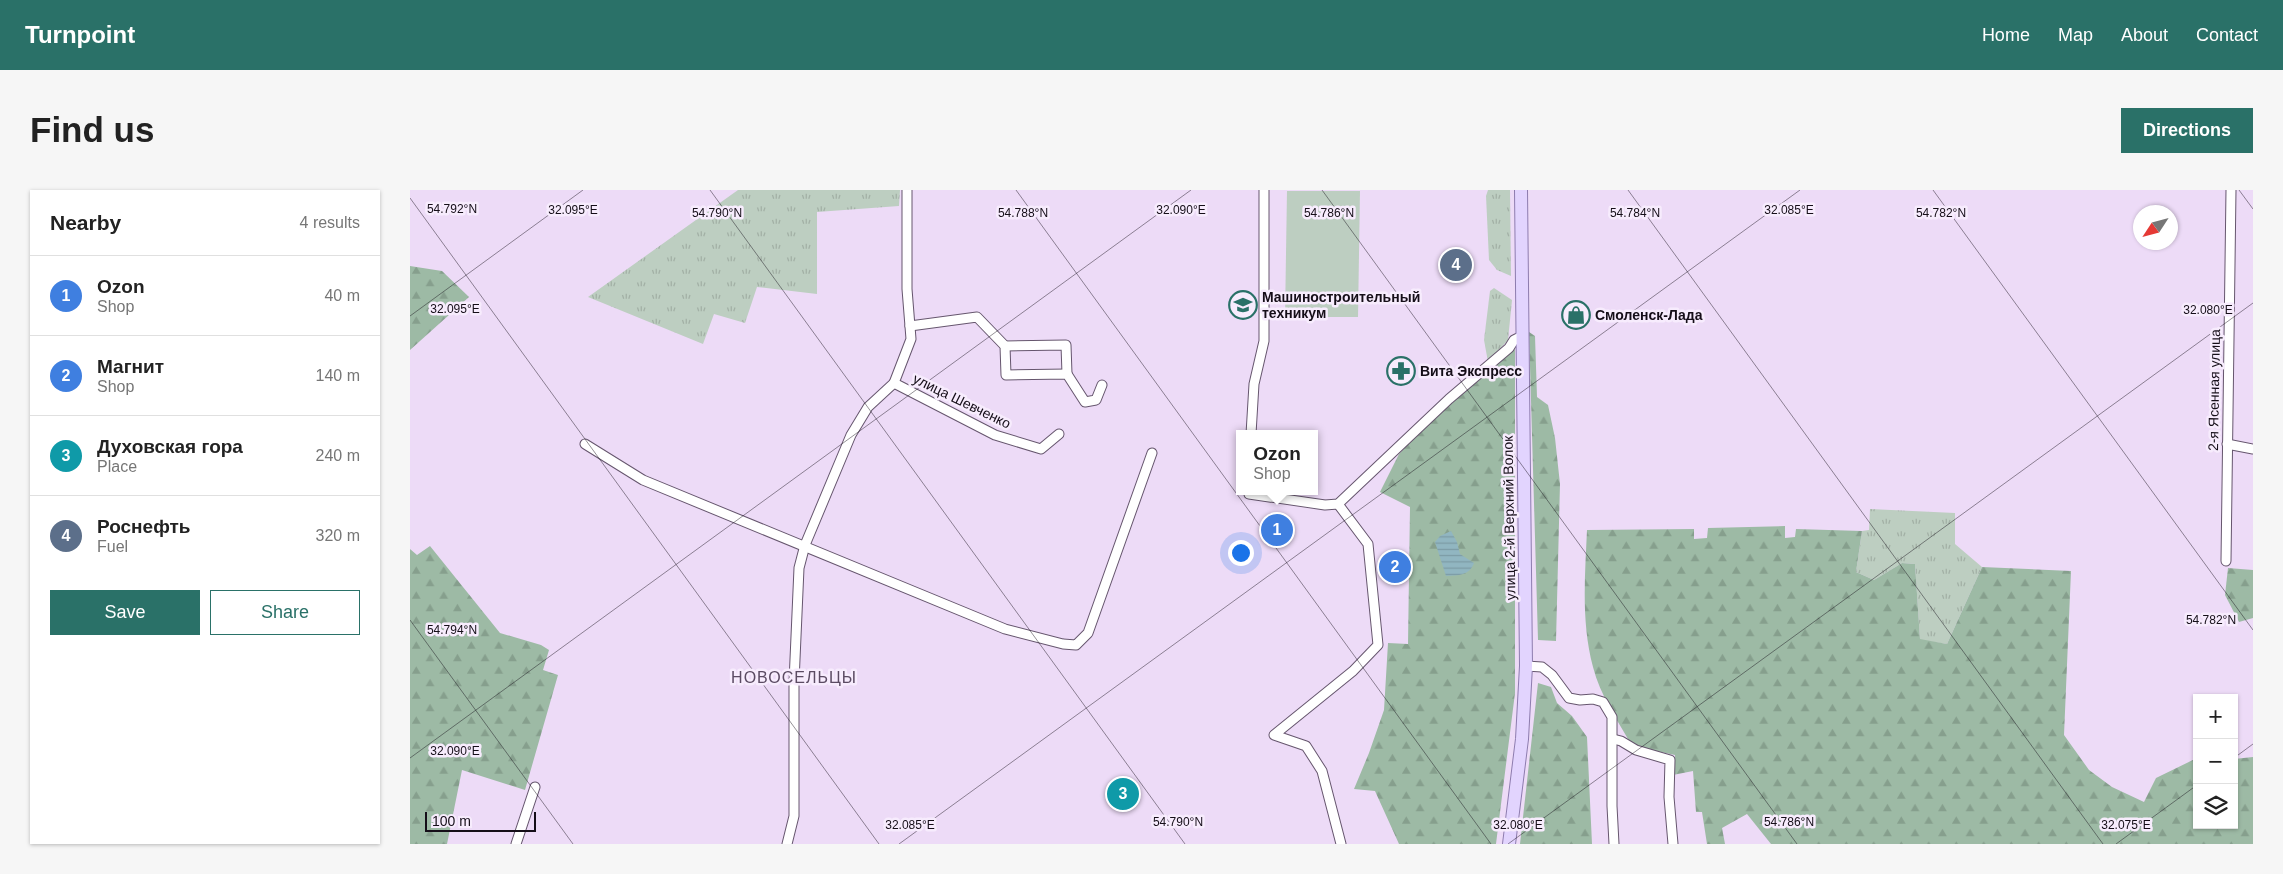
<!DOCTYPE html>
<html lang="en">
<head>
<meta charset="utf-8">
<style>
  :root { --surface:#fff; --page:#f6f6f6; --text:#222; --muted:#767676; --line:#e0e0e0; --accent:#2a7168 }
  body { margin:0; font-family:Helvetica,sans-serif; background:var(--page); color:var(--text) }
  .controls { position:absolute; right:15px; bottom:15px; display:grid; overflow:hidden; border-radius:0px; box-shadow:0 1px 4px #0004 }
  .controls button { width:45px; height:45px; display:grid; place-items:center; padding:0; border:0; border-bottom:1px solid var(--line); background:var(--surface); color:var(--text); font:25px sans-serif }
  .compass { position:absolute; left:1723px; top:15px; width:45px; height:45px; border-radius:50%; background:var(--surface); box-shadow:0 1px 4px #0004; rotate:234deg }
  .scale { position:absolute; left:15px; bottom:12px; width:111px; box-sizing:border-box; padding-left:5px; border:2px solid #150e18; border-top:0; font-size:14px; line-height:18px; white-space:nowrap; color:#150e18; -webkit-text-stroke:4px #f7ecfd; paint-order:stroke }
  .you { position:absolute; left:830px; top:362px; width:18px; height:18px; margin:-12px; border:4px solid #fff; border-radius:50%; background:#1a73e8; box-shadow:0 0 0 8px #1a73e833 }
  .badge { display:grid; place-items:center; width:32px; height:32px; border-radius:50%; background:var(--accent); color:#fff; font-size:16px; font-weight:700 }
  .pin { position:absolute; translate:-50% -50%; border:2px solid #fff; box-shadow:0 1px 5px #0006 }
  .popup { position:absolute; left:826px; top:240px; width:82px; height:65px; box-sizing:border-box; display:grid; place-content:center; border-radius:0px; background:var(--surface); filter:drop-shadow(0 1px 4px #0005); font-size:16px; white-space:nowrap; color:var(--muted) }
  .popup b { font-size:19px; color:var(--text) }
  .popup::after { content:''; position:absolute; left:50%; top:100%; margin-left:-10px; border:10px solid transparent; border-top-color:var(--surface) }
  .list { margin:0; padding:0; list-style:none }
  h2 { display:flex; justify-content:space-between; align-items:center; height:65px; margin:0; padding:0 20px; font-size:21px }
  h2 small { font-size:16px; font-weight:400; color:var(--muted) }
  .list li { display:grid; grid-template-columns:32px 1fr auto; gap:15px; align-items:center; box-sizing:border-box; height:80px; padding:0 20px; border-top:1px solid var(--line) }
  .list b { display:block; font-size:19px; white-space:nowrap }
  .list p { margin:0; font-size:16px; white-space:nowrap; color:var(--muted) }
  .list em { font-size:16px; font-style:normal; color:var(--muted) }
  .actions { display:flex; gap:10px; padding:15px 20px }
  .actions a { flex:1; padding:11px 0; border:1px solid var(--accent); border-radius:0px; text-align:center; font-size:18px; color:var(--accent) }
  .actions .main { background:var(--accent); color:#fff }
  .icon { flex:none; width:28px; height:28px; fill:none; stroke:currentColor; stroke-width:2; stroke-linecap:round; stroke-linejoin:round }
  .map { position:relative; flex:none; width:1843px; height:654px; overflow:hidden; border-radius:0px }
  header { display:flex; align-items:center; gap:30px; box-sizing:border-box; height:70px; padding:0 25px; background:var(--accent); color:#fff }
  header strong { font-size:24px }
  nav { display:flex; gap:28px; margin-inline-start:auto; font-size:18px }
  .intro { display:flex; align-items:center; justify-content:space-between; box-sizing:border-box; height:120px; padding:0 30px }
  h1 { margin:0; font-size:35px }
  .button { padding:12px 22px; border-radius:0px; background:var(--accent); color:#fff; font-size:18px; font-weight:700 }
  main { display:flex; gap:30px; padding:0 30px }
  aside { flex:1; background:var(--surface); border-radius:0px; box-shadow:0 1px 4px #0004 }
  .map>svg:first-child { display:block }
</style>
</head>
<body>
<header>
<strong>Turnpoint</strong>
<nav><a>Home</a><a>Map</a><a>About</a><a>Contact</a></nav>
</header>
<div class="intro"><h1>Find us</h1><a class="button">Directions</a></div>
<main>
<aside>
<h2>Nearby<small>4 results</small></h2>
<ul class="list">
<li><span class="badge" style="background:#3f7fe0">1</span><div><b>Ozon</b><p>Shop</p></div><em>40 m</em></li>
<li><span class="badge" style="background:#3f7fe0">2</span><div><b>Магнит</b><p>Shop</p></div><em>140 m</em></li>
<li><span class="badge" style="background:#0f9aa8">3</span><div><b>Духовская гора</b><p>Place</p></div><em>240 m</em></li>
<li><span class="badge" style="background:#5c6f8a">4</span><div><b>Роснефть</b><p>Fuel</p></div><em>320 m</em></li>
</ul>
<div class="actions"><a class="main">Save</a><a>Share</a></div>
</aside>
<div class="map">
<svg width="1843" height="654" viewBox="0 0 1843 654">
  <defs>
    <pattern id="grass-tufts" width="24" height="20" patternUnits="userSpaceOnUse" patternTransform="scale(1.25)"><rect width="24" height="20" fill="#bdcec1"/><path d="M3 7l-1-3M5 7V3M7 7l1-3M15 17l-1-3M17 17v-4M19 17l1-3" fill="none" stroke="#a2b0a5"/></pattern>
    <pattern id="forest-firs" width="22" height="20" patternUnits="userSpaceOnUse" patternTransform="scale(1.25)"><rect width="22" height="20" fill="#9dbaa5"/><path d="M5 1l3.5 6h-7zM16 11l3.5 6h-7z" fill="#869f8d"/></pattern>
    <pattern id="water-rules" width="6" height="5" patternUnits="userSpaceOnUse" patternTransform="scale(1.25)"><rect width="6" height="5" fill="#91b6c1"/><path d="M0 2.5h6" fill="none" stroke="#7c9ba5"/></pattern>
  </defs>
  <rect width="100%" height="100%" fill="#eddbf7"/>
  <g fill="url(#grass-tufts)">
    <path d="M328,0H490L489,16L407,22V104L347,97L335,133L304,124L293,154L178,107Z"/>
    <path d="M1078,0H1100L1101,86L1087,80L1079,70L1076,6Z"/>
    <path d="M1084,98L1102,110L1098,150L1078,172L1074,150L1080,101Z"/>
    <path d="M1460,319L1545,323V354L1572,377L1537,454L1510,450L1505,374L1492,373L1464,390L1446,382L1452,341L1459,340Z"/>
  </g>
  <g fill="url(#forest-firs)">
    <path d="M0,76L32,81L59,107L0,160Z"/>
    <path d="M1119,142L1125,146L1127,207L1138,215L1145,248L1150,294L1146,451L1128,450Z"/>
    <path d="M1105,159V503L1086,654H989L965,601L944,599L959,563L974,520L978,453L998,454L1000,317L970,302L989,264L1020,230Z"/>
    <path d="M1375,336V348L1385,347L1386,339L1452,341L1446,382L1464,390L1492,373L1505,374L1510,449L1537,454L1572,377L1661,381L1654,545L1679,580L1702,597L1734,612L1746,588L1787,568V635H1824V569L1843,567V654H1361L1337,624L1312,638L1315,654H1297L1292,622H1286L1283,581L1263,585L1265,565L1222,556C1208,531 1190,505 1183,477C1171,432 1175,386 1177,340L1284,339V349L1297,348L1298,338Z"/>
    <path d="M20,356L90,443L131,455L139,460L133,480L148,485L115,600L52,580L37,654H0V359L7,365Z"/>
    <path d="M1818,378L1843,380V428L1829,432L1815,405Z"/>
    <path d="M1128,493L1141,497L1147,513L1162,526L1177,547L1182,654H1110Z"/>
  </g>
  <path fill="#bdcec1" d="M877,1H950L948,127H875Z"/>
  <path fill="url(#water-rules)" d="M1041,341L1047,352L1050,364L1064,373C1059,386 1049,385 1036,386L1025,352L1030,346Z"/>
  <g fill="none" stroke-linecap="round" stroke-linejoin="round">
    <defs>
      <g id="minor">
        <path d="M497,0V99L501,149L484,193L585,245L631,259L649,244"/>
        <path d="M500,136L567,127L595,156L596,185L657,184L675,212L686,210L692,195"/>
        <path d="M595,156L656,155L657,184"/>
        <path d="M841,244L844,194L854,151V0"/>
        <path d="M175,254L233,290L595,439L653,454L666,455L678,443L742,263"/>
        <path d="M1817,254L1843,259"/>
        <path d="M839,301V304L915,315L928,314L1039,209L1099,158L1104,150L1112,146"/>
        <path d="M928,314L958,354L968,455L943,481L864,545L896,556L912,581L931,654"/>
        <path d="M1816,371L1821,0"/>
        <path d="M1116,476L1132,477L1142,485L1159,508L1170,510L1183,509L1193,512L1202,527V616L1204,654"/>
        <path d="M1203,549L1211,551L1226,560L1260,570L1259,607L1263,654"/>
        <path d="M106,654L125,597"/>
        <path d="M377,654L384,626V492L389,378L395,355L441,245L458,217L484,193"/>
      </g>
      <path id="primary" d="M1099,654L1112,549L1116,476L1111,0"/>
    </defs>
    <use href="#minor" stroke="#66566e" stroke-width="11"/>
    <use href="#primary" stroke="#8d7cae" stroke-width="14"/>
    <use href="#minor" stroke="#fff" stroke-width="9"/>
    <use href="#primary" stroke="#e2d4fe" stroke-width="12"/>
  </g>
  <path fill="none" stroke="#150e18" stroke-width="1" stroke-opacity="0.45" d="M300,0L775,654M606,0L1081,654M912,0L1387,654M1218,0L1693,654M1523,0L1843,440M1829,0L1843,19M0,8L469,654M0,126L173,0M0,430L163,654M0,568L781,0M1824,568L1843,554M489,654L1390,0M1098,654L1843,113M1706,654L1787,595"/>
  <defs>
    <symbol id="university-ring" viewBox="-11 -11 22 22"><circle r="9.5" fill="#f7ecfd" stroke="#2a7168" stroke-width="1.5"/><path d="M0-5L7-2L0 1L-7-2ZM-4 1L0 2.5L4 1V4Q0 6-4 4Z" fill="#2a7168"/></symbol>
    <symbol id="shop-ring" viewBox="-11 -11 22 22"><circle r="9.5" fill="#f7ecfd" stroke="#2a7168" stroke-width="1.5"/><path d="M-5-2.5h2.3a2.7 3.5 0 0 1 5.4 0H5L5.5 6h-11ZM-1.5-2.5h3a1.5 2.3 0 0 0-3 0Z" fill="#2a7168"/></symbol>
    <symbol id="pharmacy-ring" viewBox="-11 -11 22 22"><circle r="9.5" fill="#f7ecfd" stroke="#2a7168" stroke-width="1.5"/><path d="M-2-6h4v4h4v4h-4v4h-4v-4h-4v-4h4Z" fill="#2a7168"/></symbol>
  </defs>
  <g fill-rule="evenodd">
    <use href="#university-ring" x="817" y="99" width="32" height="32"/>
    <use href="#shop-ring" x="1150" y="109" width="32" height="32"/>
    <use href="#pharmacy-ring" x="975" y="165" width="32" height="32"/>
  </g>
  <g text-anchor="middle" dominant-baseline="central" stroke-width="5" stroke-linejoin="round" paint-order="stroke">
    <g font-size="14" font-weight="bold" fill="#150e18" stroke="#f7ecfd" text-anchor="start">
      <text x="852" y="107">Машиностроительный<tspan x="852" dy="16">техникум</tspan></text>
      <text x="1185" y="125">Смоленск-Лада</text>
      <text x="1010" y="181">Вита Экспресс</text>
    </g>
    <g font-size="14" fill="#150e18" stroke="#f7ecfd">
      <text transform="translate(1804 200) rotate(-89)">2-я Ясенная улица</text>
      <text transform="translate(552 211) rotate(26)">улица Шевченко</text>
      <text transform="translate(1099 328) rotate(-91)">улица 2-й Верхний Волок</text>
    </g>
    <g font-size="16" letter-spacing="1" fill="#5b4b63" stroke="#f7ecfd">
      <text x="384" y="487">НОВОСЕЛЬЦЫ</text>
    </g>
  </g>
  <g font-size="12" text-anchor="middle" fill="#150e18" stroke="#f7ecfd" stroke-width="5" stroke-linejoin="round" paint-order="stroke">
    <text x="42" y="23">54.792°N</text>
    <text x="163" y="24">32.095°E</text>
    <text x="771" y="24">32.090°E</text>
    <text x="1379" y="24">32.085°E</text>
    <text x="307" y="27">54.790°N</text>
    <text x="613" y="27">54.788°N</text>
    <text x="919" y="27">54.786°N</text>
    <text x="1225" y="27">54.784°N</text>
    <text x="1531" y="27">54.782°N</text>
    <text x="45" y="123">32.095°E</text>
    <text x="1798" y="124">32.080°E</text>
    <text x="1801" y="434">54.782°N</text>
    <text x="42" y="444">54.794°N</text>
    <text x="45" y="565">32.090°E</text>
    <text x="768" y="636">54.790°N</text>
    <text x="1379" y="636">54.786°N</text>
    <text x="500" y="639">32.085°E</text>
    <text x="1108" y="639">32.080°E</text>
    <text x="1716" y="639">32.075°E</text>
  </g>
</svg>
<div class="controls">
<button>+</button>
<button>−</button>
<button><svg class="icon" aria-label="layers" viewBox="0 0 24 24"><path d="M12 4l9 5-9 5-9-5zM3 14l9 5 9-5"/></svg></button>
</div>
<svg class="compass" viewBox="-18 -18 36 36"><path d="M0-13l5 13h-10z" fill="#e53935"/><path d="M0 13l5-13h-10z" fill="#767676"/></svg>
<div class="scale">100 m</div>
<div class="you"></div>
<div class="pin badge" style="left:867px;top:340px;background:#3f7fe0">1</div>
<div class="popup"><b>Ozon</b>Shop</div>
<div class="pin badge" style="left:985px;top:377px;background:#3f7fe0">2</div>
<div class="pin badge" style="left:713px;top:604px;background:#0f9aa8">3</div>
<div class="pin badge" style="left:1046px;top:75px;background:#5c6f8a">4</div>
</div>
</main>
</body>
</html>
